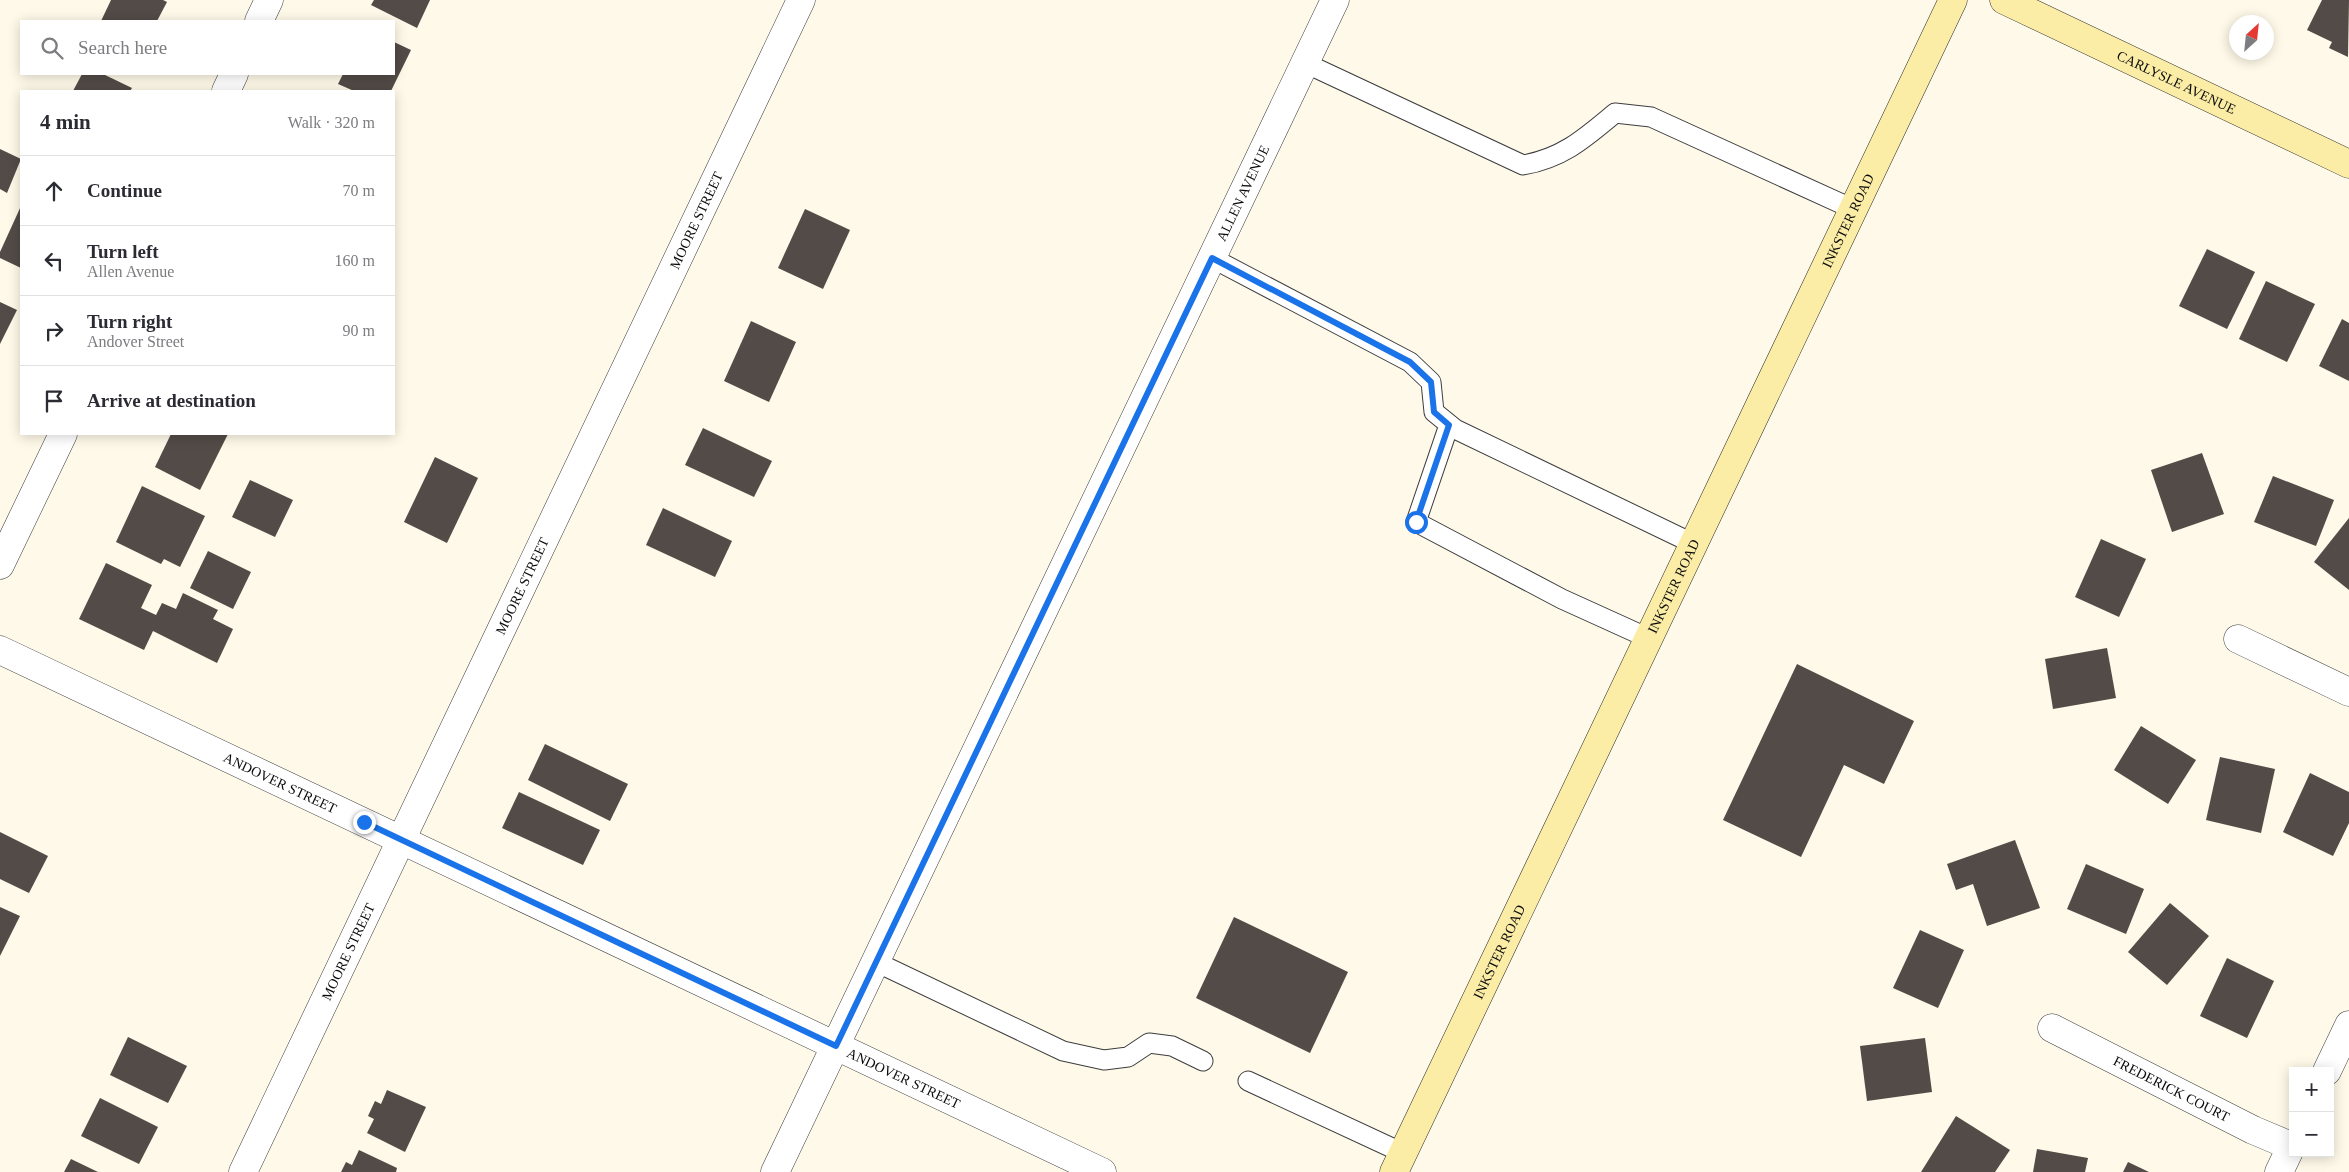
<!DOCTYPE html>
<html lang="en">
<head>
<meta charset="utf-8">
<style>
  :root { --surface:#fff; --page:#f7f7f7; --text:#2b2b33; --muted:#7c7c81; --line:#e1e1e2 }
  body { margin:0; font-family:"Times New Roman",serif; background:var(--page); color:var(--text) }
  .controls { position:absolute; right:15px; bottom:15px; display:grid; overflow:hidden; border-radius:0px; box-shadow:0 2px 12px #0003 }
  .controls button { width:45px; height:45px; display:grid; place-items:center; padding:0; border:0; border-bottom:1px solid var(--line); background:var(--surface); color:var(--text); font:25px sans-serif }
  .compass { position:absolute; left:2229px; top:15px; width:45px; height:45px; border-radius:50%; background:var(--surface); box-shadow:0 2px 12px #0003; rotate:27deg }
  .stop { position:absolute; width:15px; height:15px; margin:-11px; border:4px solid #1a73e8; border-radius:50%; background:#fff }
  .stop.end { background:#1a73e8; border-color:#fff; box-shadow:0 1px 5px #0008 }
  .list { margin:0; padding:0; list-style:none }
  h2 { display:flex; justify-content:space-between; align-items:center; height:65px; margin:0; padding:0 20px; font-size:21px }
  h2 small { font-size:16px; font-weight:400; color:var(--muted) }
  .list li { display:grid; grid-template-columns:32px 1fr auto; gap:15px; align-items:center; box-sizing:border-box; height:70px; padding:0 20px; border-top:1px solid var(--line) }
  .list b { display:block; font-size:19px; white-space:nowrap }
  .list p { margin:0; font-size:16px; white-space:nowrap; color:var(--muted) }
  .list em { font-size:16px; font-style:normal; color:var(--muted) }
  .icon { flex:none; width:28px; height:28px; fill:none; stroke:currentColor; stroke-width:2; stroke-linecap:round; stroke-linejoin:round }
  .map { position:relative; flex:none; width:2349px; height:1172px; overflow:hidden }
  .search { position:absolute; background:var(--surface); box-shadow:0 2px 12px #0003; left:20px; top:20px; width:375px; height:55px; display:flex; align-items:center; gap:12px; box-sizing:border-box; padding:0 18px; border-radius:0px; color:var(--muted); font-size:19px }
  .panel { position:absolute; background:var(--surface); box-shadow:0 2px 12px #0003; left:20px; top:90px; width:375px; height:345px; border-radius:0px }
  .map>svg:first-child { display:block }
</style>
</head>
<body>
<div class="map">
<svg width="2349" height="1172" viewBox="0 0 2349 1172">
  <rect width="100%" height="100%" fill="#fef9e8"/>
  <g fill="#524b47">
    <path d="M111,0H163L167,2L157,21H101Z"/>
    <path d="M374,0H430L417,28L371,5Z"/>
    <path d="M2322,0H2349L2348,57L2329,48L2332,42L2307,30Z"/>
    <path d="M394,42L411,50L391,91H354L338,84L343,74H394Z"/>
    <path d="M82,74H103L132,88L130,91H73Z"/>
    <path d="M0,149L21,159L7,193L0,189Z"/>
    <path d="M21,206V268L0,258V252Z"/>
    <path d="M805,209L850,230L823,289L778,268Z"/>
    <path d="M2207,249L2255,272L2227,329L2179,306Z"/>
    <path d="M2266,281L2315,304L2287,362L2239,339Z"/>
    <path d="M0,302L17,310L0,344Z"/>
    <path d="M2342,319L2349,323V381L2319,366Z"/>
    <path d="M751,321L796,342L769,402L724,381Z"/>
    <path d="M703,428L772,461L754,497L685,465Z"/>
    <path d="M171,434H228L200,490L155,467Z"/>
    <path d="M2202,453L2224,514L2172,532L2151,470Z"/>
    <path d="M435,457L478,478L447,543L404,522Z"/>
    <path d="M2273,476L2334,500L2316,546L2254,522Z"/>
    <path d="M250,480L293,500L275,537L232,517Z"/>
    <path d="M142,486L205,516L180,567L164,559L161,564L116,542Z"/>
    <path d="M663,508L732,541L715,577L646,545Z"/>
    <path d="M2349,518V590L2314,562Z"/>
    <path d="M2101,539L2146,559L2119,617L2075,597Z"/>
    <path d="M208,551L251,572L233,609L190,588Z"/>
    <path d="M106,563L152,585L141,608L156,615L162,603L176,609L183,593L218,610L213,619L233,629L217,663L153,631L144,650L79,619Z"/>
    <path d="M2107,648L2116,698L2053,709L2045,659Z"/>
    <path d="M1797,664L1914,721L1884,784L1844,765L1801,857L1723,820Z"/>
    <path d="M2141,726L2196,760L2168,804L2114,770Z"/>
    <path d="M545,744L628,784L610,821L528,780Z"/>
    <path d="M2220,757L2275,769L2261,833L2206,820Z"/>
    <path d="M2310,773L2349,792V823L2333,856L2283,832Z"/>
    <path d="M519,792L600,830L583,865L502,828Z"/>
    <path d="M0,832L48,856L29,893L0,879Z"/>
    <path d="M2015,840L2040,908L1987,926L1973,884L1956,890L1947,864Z"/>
    <path d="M2086,864L2144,889L2126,934L2067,909Z"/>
    <path d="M2170,903L2209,936L2167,985L2128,952Z"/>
    <path d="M0,907L20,916L0,956Z"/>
    <path d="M1234,917L1348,972L1310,1053L1196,998Z"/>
    <path d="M1920,930L1964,950L1938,1008L1893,988Z"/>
    <path d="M2227,958L2274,981L2247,1038L2200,1016Z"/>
    <path d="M128,1037L187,1066L168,1103L110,1075Z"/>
    <path d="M1925,1038L1932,1092L1867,1101L1860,1046Z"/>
    <path d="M387,1090L426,1107L405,1152L367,1133L374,1119L368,1116L375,1101L381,1104Z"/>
    <path d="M100,1098L158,1127L139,1164L81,1136Z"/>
    <path d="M1956,1116L2010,1150L1995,1172H1921Z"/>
    <path d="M2037,1149L2088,1158L2085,1172H2033Z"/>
    <path d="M359,1150L397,1168L396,1172H341L346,1162L352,1165Z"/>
    <path d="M71,1159L98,1172H64Z"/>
    <path d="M2128,1162L2149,1172H2123Z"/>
  </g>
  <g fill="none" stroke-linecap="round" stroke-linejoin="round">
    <defs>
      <g id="lane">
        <path d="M1305,63L1523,165C1563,158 1585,138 1615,113L1651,117L1853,209"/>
        <path d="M1212,258L1410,362L1431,382L1434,412L1455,429L1694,544"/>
        <path d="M1449,425L1416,522L1562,599L1648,638"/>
        <path d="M876,962L1063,1051L1104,1060L1128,1057L1149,1043L1172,1046L1203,1061"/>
        <path d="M1248,1081L1403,1153"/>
      </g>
      <g id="street">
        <path d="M259,21L269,0"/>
        <path d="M226,91L234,74"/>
        <path d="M0,565L63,434"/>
        <path d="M2238,639L2349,692"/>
        <path id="s1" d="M0,650L1102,1172"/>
        <path id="s2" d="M2052,1028L2253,1130L2291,1146"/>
        <path d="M2327,1071L2349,1025"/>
        <path id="s3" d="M243,1172L801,0"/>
        <path id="s4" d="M775,1172L1335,0"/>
        <path d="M2279,1172L2293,1143"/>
      </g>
      <g id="secondary">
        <path id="s5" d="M2004,0L2349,164"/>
        <path id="s6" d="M1394,1172L1953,0"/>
      </g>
    </defs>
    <use href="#lane" stroke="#3d3d3d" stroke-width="21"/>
    <use href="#street" stroke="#3d3d3d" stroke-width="29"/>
    <use href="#secondary" stroke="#2c2c2c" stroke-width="29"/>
    <use href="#lane" stroke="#fff" stroke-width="19"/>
    <use href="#street" stroke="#fff" stroke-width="28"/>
    <use href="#secondary" stroke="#fbeda6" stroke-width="28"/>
  </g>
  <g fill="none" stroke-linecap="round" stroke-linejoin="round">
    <path stroke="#1a73e8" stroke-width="6" d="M364,822L836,1046L1212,258L1410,362L1431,382L1434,412L1449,425L1416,522"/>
  </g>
  <g text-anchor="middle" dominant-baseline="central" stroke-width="5" stroke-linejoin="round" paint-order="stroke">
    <g font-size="14" fill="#0a0a0a" stroke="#fff">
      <text stroke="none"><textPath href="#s5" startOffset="191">CARLYSLE AVENUE</textPath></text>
      <text stroke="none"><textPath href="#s4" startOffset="1085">ALLEN AVENUE</textPath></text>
      <text stroke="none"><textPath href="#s3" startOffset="1054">MOORE STREET</textPath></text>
      <text stroke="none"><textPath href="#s6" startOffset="1054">INKSTER ROAD</textPath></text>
      <text stroke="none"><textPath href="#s3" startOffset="649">MOORE STREET</textPath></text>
      <text stroke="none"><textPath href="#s6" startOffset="649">INKSTER ROAD</textPath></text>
      <text stroke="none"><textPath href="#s1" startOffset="310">ANDOVER STREET</textPath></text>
      <text stroke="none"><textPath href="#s6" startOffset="244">INKSTER ROAD</textPath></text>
      <text stroke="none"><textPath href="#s3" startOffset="244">MOORE STREET</textPath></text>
      <text stroke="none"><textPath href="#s1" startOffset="1000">ANDOVER STREET</textPath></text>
      <text stroke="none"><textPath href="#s2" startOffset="134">FREDERICK COURT</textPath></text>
    </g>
  </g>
</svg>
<div class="controls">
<button>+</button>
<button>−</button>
</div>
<svg class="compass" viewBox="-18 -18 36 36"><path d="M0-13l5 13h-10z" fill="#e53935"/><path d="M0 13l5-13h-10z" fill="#7c7c81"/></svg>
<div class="stop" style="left:1416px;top:522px"></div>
<div class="stop end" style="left:364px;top:822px"></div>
<div class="search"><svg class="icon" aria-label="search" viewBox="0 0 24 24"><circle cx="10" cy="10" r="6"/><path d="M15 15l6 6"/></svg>Search here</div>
<section class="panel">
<h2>4 min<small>Walk · 320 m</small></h2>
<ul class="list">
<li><svg class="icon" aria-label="ahead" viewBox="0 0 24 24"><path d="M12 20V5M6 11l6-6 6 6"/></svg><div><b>Continue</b></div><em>70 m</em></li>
<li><svg class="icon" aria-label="left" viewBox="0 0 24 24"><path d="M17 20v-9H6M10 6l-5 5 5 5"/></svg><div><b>Turn left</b><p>Allen Avenue</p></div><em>160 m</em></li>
<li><svg class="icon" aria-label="right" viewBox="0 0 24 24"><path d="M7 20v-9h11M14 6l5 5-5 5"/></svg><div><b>Turn right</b><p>Andover Street</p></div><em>90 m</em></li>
<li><svg class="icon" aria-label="arrive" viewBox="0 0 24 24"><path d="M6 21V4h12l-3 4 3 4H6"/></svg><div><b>Arrive at destination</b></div></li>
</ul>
</section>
</div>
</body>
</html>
